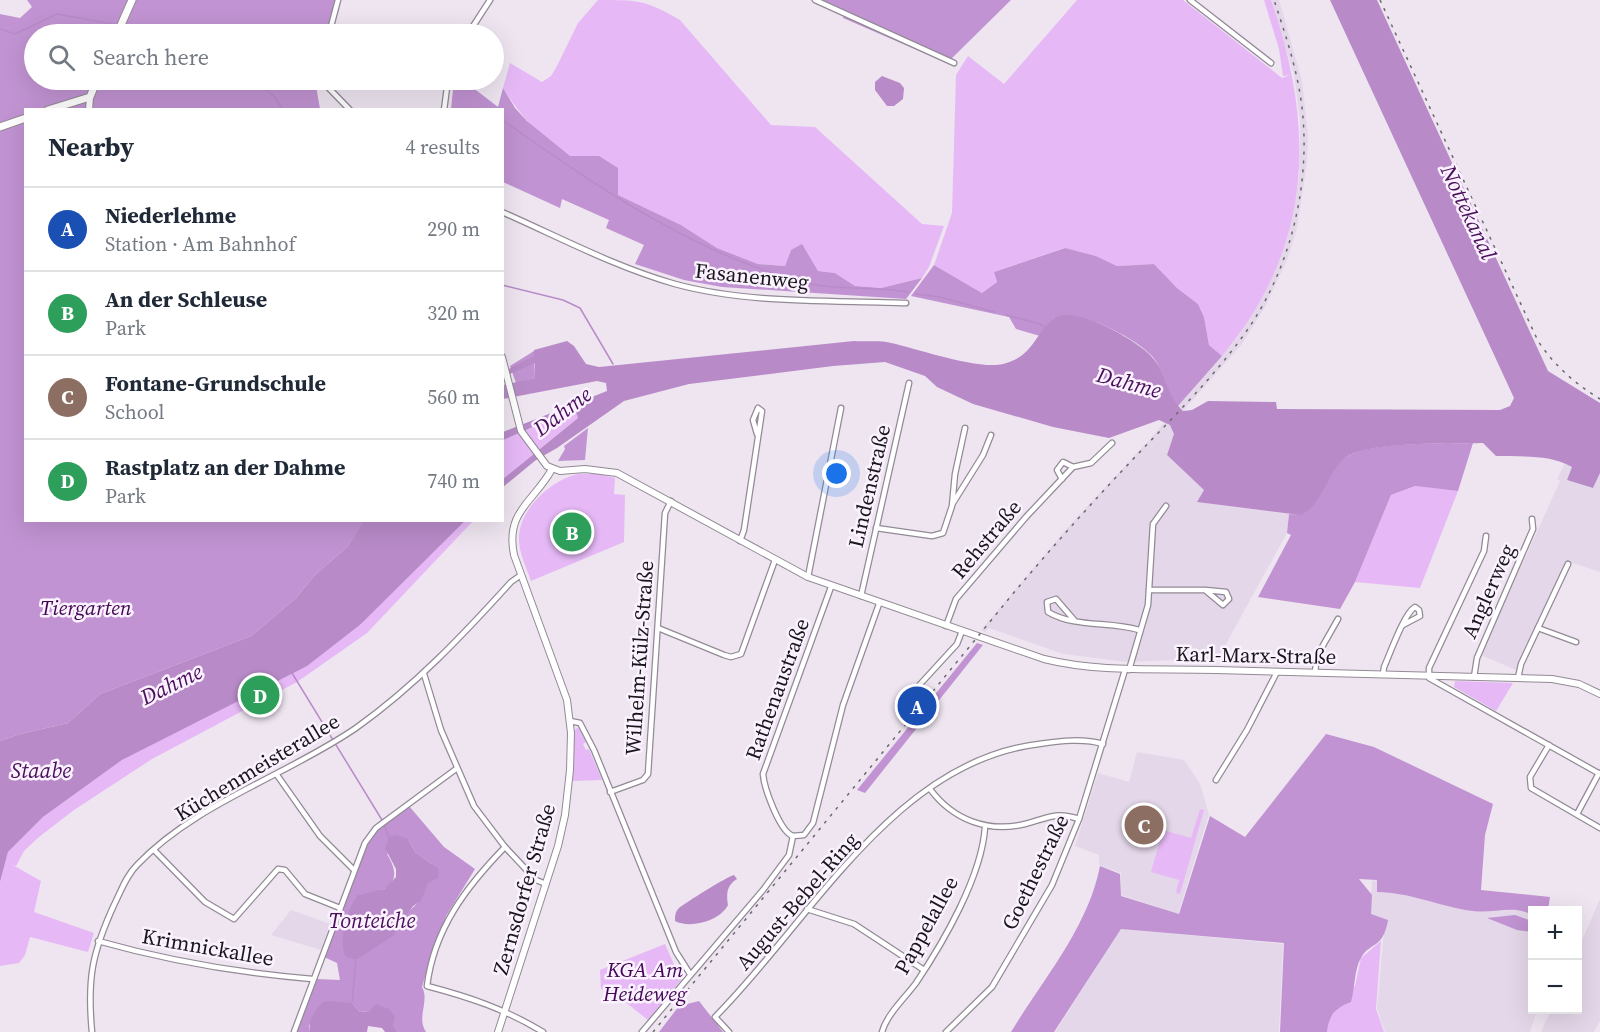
<!DOCTYPE html>
<html lang="en">
<head>
<meta charset="utf-8">
<style>
  :root { --surface:#fff; --page:#f6f6f7; --text:#1f2937; --muted:#747a83; --line:#e0e1e3; --accent:#9d4ab9 }
  body { margin:0; font-family:"Source Serif 4",serif; background:var(--page); color:var(--text) }
  .controls { position:absolute; right:18px; bottom:18px; display:grid; overflow:hidden; border-radius:0px; box-shadow:0 6px 24px #0002 }
  .controls button { width:54px; height:54px; display:grid; place-items:center; padding:0; border:0; border-bottom:2px solid var(--line); background:var(--surface); color:var(--text); font:30px sans-serif }
  .you { position:absolute; left:837px; top:474px; width:21px; height:21px; margin:-15px; border:4px solid #fff; border-radius:50%; background:#1a73e8; box-shadow:0 0 0 9px #1a73e833 }
  .badge { display:grid; place-items:center; width:39px; height:39px; border-radius:50%; background:var(--accent); color:#fff; font-size:20px; font-weight:700 }
  .pin { position:absolute; translate:-50% -50%; border:3px solid #fff; box-shadow:0 2px 6px #0006 }
  .list { margin:0; padding:0; list-style:none }
  h2 { display:flex; justify-content:space-between; align-items:center; height:78px; margin:0; padding:0 24px; font-size:26px }
  h2 small { font-size:20px; font-weight:400; color:var(--muted) }
  .list li { display:grid; grid-template-columns:39px 1fr auto; gap:18px; align-items:center; box-sizing:border-box; height:84px; padding:0 24px; border-top:2px solid var(--line) }
  .list b { display:block; font-size:22px; white-space:nowrap }
  .list p { margin:0; font-size:20px; white-space:nowrap; color:var(--muted) }
  .list em { font-size:20px; font-style:normal; color:var(--muted) }
  .icon { flex:none; width:33px; height:33px; fill:none; stroke:currentColor; stroke-width:2; stroke-linecap:round; stroke-linejoin:round }
  .map { position:relative; flex:none; width:1600px; height:1032px; overflow:hidden }
  .search { position:absolute; background:var(--surface); box-shadow:0 6px 24px #0002; left:24px; top:24px; width:480px; height:66px; display:flex; align-items:center; gap:15px; box-sizing:border-box; padding:0 21px; border-radius:33px; color:var(--muted); font-size:22px }
  .panel { position:absolute; background:var(--surface); box-shadow:0 6px 24px #0002; left:24px; top:108px; width:480px; height:414px; border-radius:0px }
  .map>svg:first-child { display:block }
</style>
</head>
<body>
<div class="map">
<svg width="1600" height="1032" viewBox="0 0 1600 1032">
  <rect width="100%" height="100%" fill="#eee5f1"/>
  <g fill="#e4d7e9">
    <path d="M1271,0H1279L1302,81L1308,135L1307,162L1297,228L1287,260L1265,307L1242,344L1183,411L1167,455L1204,490L1198,502L1289,514L1287,533L1216,662L1173,660L1127,662L1063,654L989,628L985,632L981,630L1069,526L1150,439L1237,338L1270,282L1290,226L1299,178L1300,144V120L1294,75Z"/>
    <path d="M1565,463L1572,467L1567,480L1593,488L1600,473V572L1567,561L1516,670L1481,655L1560,481L1557,479Z"/>
    <path d="M1137,752L1184,760L1200,784L1209,814L1178,914L1121,895V873L1099,865V855L1075,846L1098,773L1129,782Z"/>
    <path d="M1372,880L1532,910V1010H1537L1530,1032H1385L1377,1009L1385,919L1369,917Z"/>
    <path d="M1600,899V1021L1594,1032H1541L1551,1010H1578V950Z"/>
    <path d="M291,910L330,924L321,950L271,935Z"/>
    <path d="M1121,929L1283,944L1279,1032H1055Z"/>
  </g>
  <g fill="#e6b9f6">
    <path d="M598,0C638,0 646,0 680,20L771,125L815,127L922,224L944,226L929,267L922,278L881,288L855,286L835,273L818,271L791,250L785,266L758,264L717,248L681,225L618,195L599,156C591,156 578,159 570,156C548,149 515,108 503,88L510,63L542,82L551,76L557,66L578,23Z"/>
    <path d="M1077,0H1183L1282,78L1290,75L1283,76L1279,49L1264,0H1271C1316,129 1313,247 1222,356L1209,345L1204,317L1198,304L1177,288L1154,264L1117,266L1096,256L1064,248L994,272L997,282L982,293L934,265L952,213L956,75L968,56L1004,84Z"/>
    <path d="M577,412L578,418L503,479V440L505,437Z"/>
    <path d="M578,474H598L615,478L614,494L625,495L624,542L531,581C526,567 518,551 519,536C521,507 552,480 578,474Z"/>
    <path d="M1415,486L1458,491L1420,588L1355,582L1391,495Z"/>
    <path d="M465,521H473L367,633L297,682L152,759L74,810L39,837L24,851L16,866L11,864L41,881L34,912L94,933L88,952L30,937L25,955L19,963L0,966V882L8,852L43,817L122,760L361,624Z"/>
    <path d="M1455,681L1513,683L1496,711L1454,687Z"/>
    <path d="M578,727L586,742L583,744L586,750L589,749L602,780L573,781L574,731Z"/>
    <path d="M1200,809L1204,810L1180,894L1176,893L1179,880L1151,872L1163,830L1191,838Z"/>
    <path d="M1381,941L1376,1009L1384,1032H1327L1329,1019L1355,986L1361,958Z"/>
    <path d="M665,944L681,980L648,1020L619,997L601,989L600,970Z"/>
  </g>
  <g fill="#c193d2" fill-rule="evenodd">
    <path d="M27,0H336L327,34H34V80H74L87,88L93,80H315L320,109L26,110V520L365,521L348,546L315,575L296,598L251,636L100,694L68,723L20,734L0,741V14L20,18L32,7Z"/>
    <path d="M819,0H1011L947,63L843,18L845,12Z"/>
    <path d="M454,80H463L498,107L503,88L515,108L527,121L570,156H599L618,168V195L681,225L717,248L758,264L785,266L791,250L802,244L818,271L835,273L855,286L881,288L922,278L906,299L722,287L684,280L635,264L644,245L606,228L609,220L562,199L560,208L503,182L502,110L451,109Z"/>
    <path d="M1065,248L1096,256L1117,266L1154,264L1177,288L1198,304L1204,317L1209,345L1222,356L1178,406C1165,392 1164,370 1152,356C1138,341 1102,322 1082,318C1073,317 1063,318 1054,318L1040,336L1016,329L1009,317L911,296L934,265L982,293L997,282L994,272Z"/>
    <path d="M534,351L535,378L516,383L510,366Z"/>
    <path d="M588,428L585,460L558,461L565,449L564,446Z"/>
    <path d="M1473,443L1458,491L1415,486L1391,495L1355,582L1340,609L1258,597L1291,535L1287,533L1289,514C1324,518 1322,473 1346,457C1371,441 1443,444 1473,443Z"/>
    <path d="M977,643L983,645L865,793L857,790Z"/>
    <path d="M1326,734L1374,747L1493,804L1485,835L1481,890L1550,897L1548,910H1532V915C1513,904 1494,914 1473,911C1440,907 1410,892 1377,892V880L1359,879L1372,895L1371,914L1388,920C1383,950 1369,942 1361,958C1354,969 1355,989 1351,1002C1335,1008 1329,1015 1327,1032H1280L1284,943L1121,929L1054,1032H1011C1043,979 1088,928 1100,866L1120,874L1121,896L1179,914L1210,816L1245,837Z"/>
    <path d="M409,806L444,847L475,869L446,916L424,980L422,987C430,1001 416,1017 426,1032H398L393,1025L370,1011L360,1012L352,1003L309,1025L310,1032H297L316,979L340,980L337,963L324,957L367,845L374,833ZM408,839L415,852L432,864L421,900L356,960C348,931 342,923 359,895C387,892 405,883 387,854Z"/>
    <path d="M1515,915L1532,921V932L1517,930L1487,918Z"/>
    <path d="M699,1001L723,1032H659L679,1006Z"/>
  </g>
  <g fill="#b88bc8">
    <path d="M1330,0H1377L1548,371L1600,403V473L1593,488L1567,480L1572,467C1550,454 1521,457 1496,456L1483,443C1453,444 1366,441 1345,458C1326,473 1324,506 1300,515L1197,502L1204,490L1167,455L1174,434L1170,425L1159,420L1109,438L1053,427L973,404L937,387L925,376L885,362L833,366L689,384L624,401L557,448L536,460L503,487V479L578,418L576,412L556,417L503,440V432L607,391L606,383L597,381L503,399V385L535,378V363L503,377V372L534,356V350L567,341L574,346L586,364L599,367L854,341C866,342 880,340 891,343C919,349 977,370 1003,364C1033,357 1034,335 1053,319C1073,303 1136,340 1151,356C1166,371 1165,394 1183,411L1192,410L1208,401L1276,402L1277,409L1500,410L1510,406L1514,398Z"/>
    <path d="M882,76L900,83L904,88L903,99L894,106H887L875,90V82Z"/>
    <path d="M365,520L465,521L361,624L307,666L122,760L43,817L8,852L0,882V741L20,734L68,723L100,694L251,636L296,598L315,575L348,546Z"/>
    <path d="M397,835L408,839L415,852L439,869L438,878L428,883L421,901L413,906L393,936L356,960L345,956C339,937 346,910 358,895L384,889L396,877V869L385,848L389,837Z"/>
    <path d="M734,875L737,879C727,885 726,893 728,905C720,921 690,929 675,921C675,916 675,912 679,908C685,903 728,876 734,875Z"/>
    <path d="M325,1001L352,1003L360,1012L370,1011L376,1004L389,1009L395,1017L393,1025L398,1032H385L382,1028L368,1026L367,1032H310C308,1021 315,1007 325,1001Z"/>
  </g>
  <g fill="none" stroke-linecap="round" stroke-linejoin="round">
    <g stroke="#b88bc8" stroke-width="1.5">
      <path d="M123,27L142,34"/>
      <path d="M0,29L15,34L57,14L118,25"/>
      <path d="M252,80L274,96L283,110"/>
      <path d="M502,120C594,184 693,254 803,282C836,291 874,286 908,292"/>
      <path d="M502,285L563,300L580,308L613,364"/>
      <path d="M916,294L940,297L994,312"/>
      <path d="M1006,315L1040,324L1047,329"/>
      <path d="M292,673L382,820"/>
      <path d="M384,824L389,837"/>
      <path d="M352,1003L356,960"/>
    </g>
    <defs>
      <g id="minor">
        <path d="M815,0L954,63"/>
        <path d="M1190,0L1271,63"/>
        <path d="M329,34L338,0"/>
        <path d="M468,34L490,0"/>
        <path d="M321,80L350,110"/>
        <path d="M444,110L448,80"/>
        <path d="M502,212C559,237 615,267 675,284C748,304 830,300 906,303"/>
        <path d="M1062,479L1057,470L1063,462L1073,467"/>
        <path d="M953,503L983,455L991,435"/>
        <path d="M876,528L932,536L943,533L952,506L955,474L965,428"/>
        <path d="M1486,536L1484,551L1429,668V678L1600,774"/>
        <path d="M740,541L744,530L762,411L758,408L753,420L757,434"/>
        <path d="M808,577L841,408"/>
        <path d="M831,587L763,774C764,788 780,832 793,836L804,835L813,823L843,705L879,604"/>
        <path d="M1149,590H1205L1223,605L1229,599L1226,592L1205,590"/>
        <path d="M861,596L909,383"/>
        <path d="M1075,621L1056,599L1047,602L1048,612C1075,628 1109,621 1139,630"/>
        <path d="M946,626L956,599L1026,517L1073,467L1091,463L1112,443"/>
        <path d="M658,628L724,655L731,657L741,654L775,560"/>
        <path d="M1538,628L1576,642"/>
        <path d="M1129,670L1148,605L1153,524L1166,506"/>
        <path d="M1315,672L1317,656L1338,619"/>
        <path d="M424,674L441,730L474,806L505,847L536,880L546,884"/>
        <path d="M1383,674L1384,667C1390,654 1404,613 1415,607L1419,610L1420,616L1403,625"/>
        <path d="M1474,677L1477,658L1533,529L1532,519"/>
        <path d="M1518,678L1521,664L1568,564"/>
        <path d="M913,692L957,644L962,631"/>
        <path d="M570,721L580,723L594,750L676,952L690,974"/>
        <path d="M1549,745L1530,777L1531,788L1600,828"/>
        <path d="M277,775L320,836L354,870"/>
        <path d="M1216,780L1247,730L1277,672"/>
        <path d="M930,789C953,820 988,833 1025,824C1049,818 1055,811 1079,819"/>
        <path d="M610,792L643,780L648,774L665,513L671,501"/>
        <path d="M1577,814L1599,773"/>
        <path d="M505,847C466,887 434,929 427,986C469,997 505,1009 543,1032"/>
        <path d="M154,850L205,902L234,919L278,869L285,870L305,894L340,908"/>
        <path d="M807,909L854,924L924,970"/>
        <path d="M98,941C169,961 239,973 312,979"/>
        <path d="M92,1032C87,979 92,953 114,905C121,891 126,876 137,865C196,803 286,776 356,728C415,686 463,635 511,582L521,575"/>
        <path d="M294,1032L365,843L376,828L456,769"/>
        <path d="M642,1032L763,890L789,855L793,836"/>
        <path d="M729,1032L715,1017C810,922 894,761 1039,744C1060,741 1083,738 1103,744"/>
        <path d="M882,1032C887,1014 905,998 916,983C943,943 982,876 985,827"/>
        <path d="M946,1032L992,987L1052,885L1079,819L1125,670"/>
      </g>
      <g id="tertiary">
        <path d="M89,110L90,97"/>
        <path d="M502,357L521,431L547,466L560,471L585,469L617,473L808,577L1044,659C1101,673 1158,668 1216,670C1328,672 1440,675 1552,679L1579,684L1600,694"/>
        <path d="M498,1032L558,846L565,815L570,770L571,733L567,700L514,555C505,511 534,502 552,469"/>
      </g>
      <g id="secondary">
        <path d="M117,34L132,0"/>
        <path d="M48,110L90,97L97,80"/>
        <path d="M0,127L26,118"/>
      </g>
    </defs>
    <use href="#minor" stroke="#928a95" stroke-width="7"/>
    <use href="#tertiary" stroke="#928a95" stroke-width="8"/>
    <use href="#secondary" stroke="#928a95" stroke-width="9"/>
    <use href="#minor" stroke="#fff" stroke-width="4.5"/>
    <use href="#tertiary" stroke="#fff" stroke-width="6"/>
    <use href="#secondary" stroke="#fff" stroke-width="7"/>
    <g stroke="#6c676e" stroke-width="1.5" stroke-dasharray="3 6" stroke-linecap="butt">
      <path d="M1380,0L1538,341C1555,366 1574,383 1600,399"/>
      <path d="M653,1032L1016,590C1055,544 1095,499 1137,455C1176,414 1218,373 1250,326C1293,262 1312,177 1301,100C1296,66 1285,33 1274,0"/>
    </g>
  </g>
  <g text-anchor="middle" dominant-baseline="central" stroke-width="5" stroke-linejoin="round" paint-order="stroke">
    <g font-size="21" fill="#19161a" stroke="#fbf2ff">
      <text transform="translate(752 276) rotate(6)">Fasanenweg</text>
      <text transform="translate(869 486) rotate(-77)">Lindenstraße</text>
      <text transform="translate(986 539) rotate(-50)">Rehstraße</text>
      <text transform="translate(1488 591) rotate(-66)">Anglerweg</text>
      <text transform="translate(1256 655) rotate(1)">Karl-Marx-Straße</text>
      <text transform="translate(639 658) rotate(-86)">Wilhelm-Külz-Straße</text>
      <text transform="translate(777 689) rotate(-70)">Rathenaustraße</text>
      <text transform="translate(257 767) rotate(-31)">Küchenmeisterallee</text>
      <text transform="translate(1035 872) rotate(-64)">Goethestraße</text>
      <text transform="translate(524 889) rotate(-74)">Zernsdorfer Straße</text>
      <text transform="translate(797 901) rotate(-49)">August-Bebel-Ring</text>
      <text transform="translate(926 925) rotate(-61)">Pappelallee</text>
      <text transform="translate(208 947) rotate(10)">Krimnickallee</text>
    </g>
    <g font-size="21" font-style="italic" fill="#420553" stroke="#fbf2ff">
      <text x="86" y="607">Tiergarten</text>
      <text x="645" y="969">KGA Am<tspan x="645" dy="24">Heideweg</tspan></text>
    </g>
    <g font-size="22" font-style="italic" fill="#4a0f5b" stroke="#fbf2ff">
      <text transform="translate(1469 212) rotate(65)">Nottekanal</text>
      <text transform="translate(1129 382) rotate(15)">Dahme</text>
      <text transform="translate(562 411) rotate(-37)">Dahme</text>
      <text transform="translate(171 684) rotate(-26)">Dahme</text>
      <text x="41" y="770">Staabe</text>
      <text x="372" y="920">Tonteiche</text>
    </g>
  </g>
</svg>
<div class="controls">
<button>+</button>
<button>−</button>
</div>
<div class="you"></div>
<div class="pin badge" style="left:917px;top:706px;background:#1a4fb4">A</div>
<div class="pin badge" style="left:572px;top:532px;background:#2e9e5b">B</div>
<div class="pin badge" style="left:1144px;top:825px;background:#8d6e63">C</div>
<div class="pin badge" style="left:260px;top:695px;background:#2e9e5b">D</div>
<div class="search"><svg class="icon" aria-label="search" viewBox="0 0 24 24"><circle cx="10" cy="10" r="6"/><path d="M15 15l6 6"/></svg>Search here</div>
<section class="panel">
<h2>Nearby<small>4 results</small></h2>
<ul class="list">
<li><span class="badge" style="background:#1a4fb4">A</span><div><b>Niederlehme</b><p>Station · Am Bahnhof</p></div><em>290 m</em></li>
<li><span class="badge" style="background:#2e9e5b">B</span><div><b>An der Schleuse</b><p>Park</p></div><em>320 m</em></li>
<li><span class="badge" style="background:#8d6e63">C</span><div><b>Fontane-Grundschule</b><p>School</p></div><em>560 m</em></li>
<li><span class="badge" style="background:#2e9e5b">D</span><div><b>Rastplatz an der Dahme</b><p>Park</p></div><em>740 m</em></li>
</ul>
</section>
</div>
</body>
</html>
